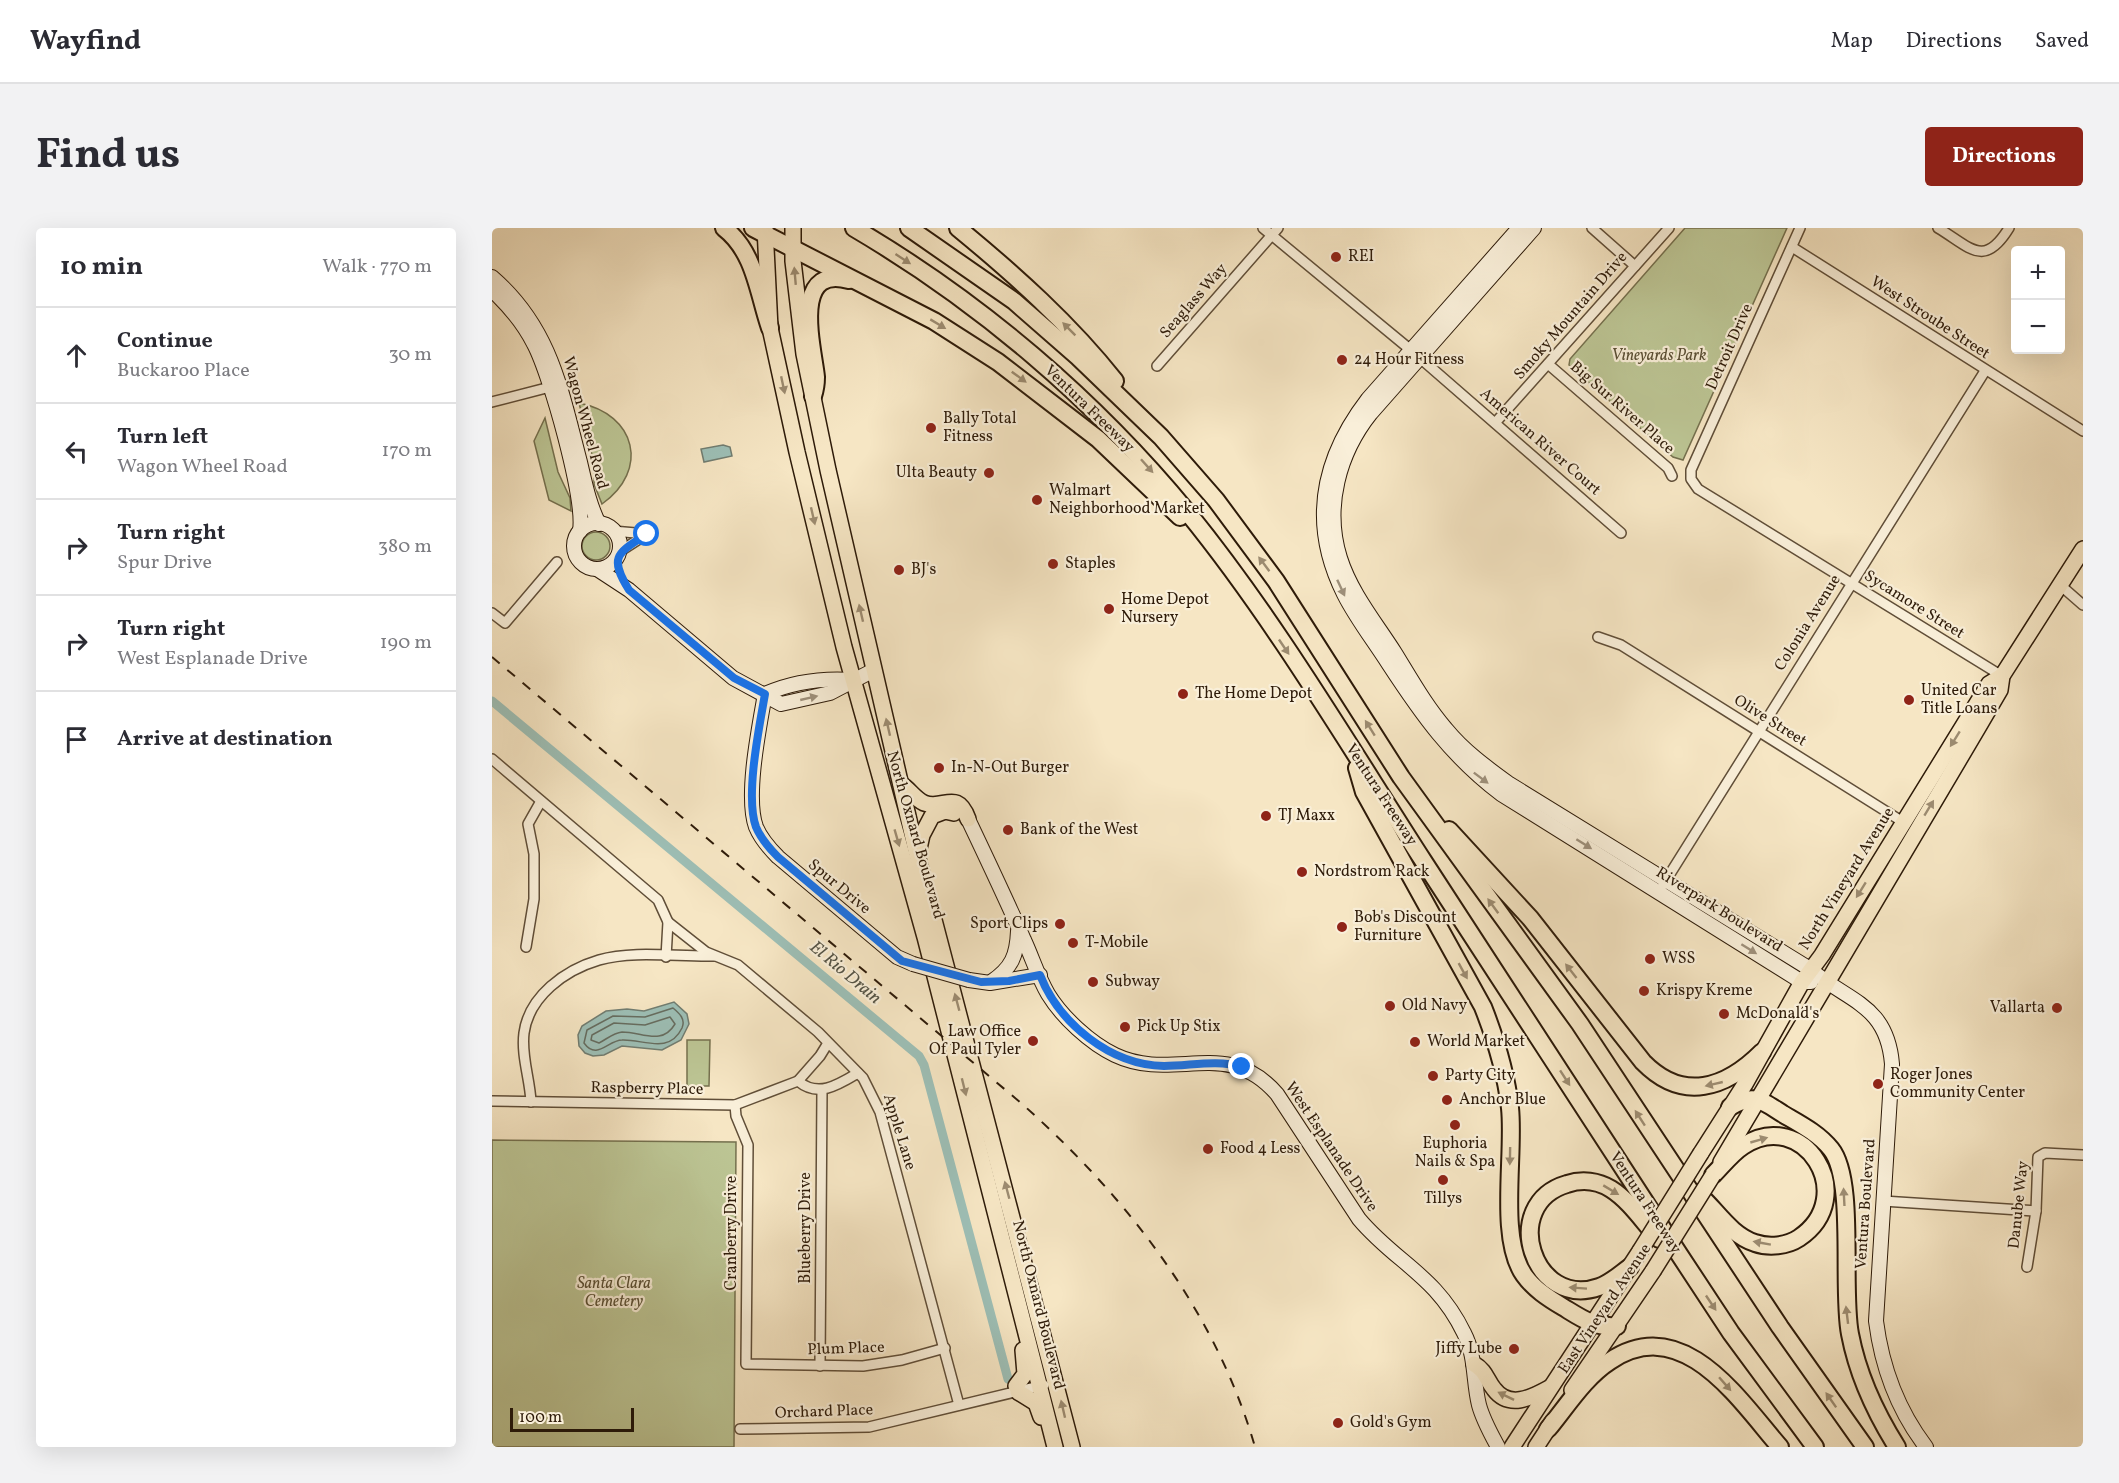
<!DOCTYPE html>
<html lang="en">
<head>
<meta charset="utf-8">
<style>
  :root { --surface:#fff; --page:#f2f2f3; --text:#2b2b33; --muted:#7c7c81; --line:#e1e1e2; --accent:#8f2418 }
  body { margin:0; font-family:Vollkorn,serif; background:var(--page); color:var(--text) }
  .controls { position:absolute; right:18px; top:18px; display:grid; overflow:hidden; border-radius:6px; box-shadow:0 6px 24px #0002 }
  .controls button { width:54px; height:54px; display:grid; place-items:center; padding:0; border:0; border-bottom:2px solid var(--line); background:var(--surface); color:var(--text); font:30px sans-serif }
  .scale { position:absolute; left:18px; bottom:15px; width:124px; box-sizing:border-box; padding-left:6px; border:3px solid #2e1b09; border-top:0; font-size:16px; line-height:21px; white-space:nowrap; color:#2e1b09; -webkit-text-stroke:4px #f9efd9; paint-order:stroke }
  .stop { position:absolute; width:18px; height:18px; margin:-14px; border:4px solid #1a73e8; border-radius:50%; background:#fff }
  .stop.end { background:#1a73e8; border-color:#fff; box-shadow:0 2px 6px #0008 }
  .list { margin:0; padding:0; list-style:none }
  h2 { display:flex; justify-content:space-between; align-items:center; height:78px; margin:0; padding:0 24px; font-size:26px }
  h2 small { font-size:20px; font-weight:400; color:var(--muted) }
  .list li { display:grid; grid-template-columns:39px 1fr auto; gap:18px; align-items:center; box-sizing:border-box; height:96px; padding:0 24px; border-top:2px solid var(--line) }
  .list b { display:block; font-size:22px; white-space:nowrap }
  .list p { margin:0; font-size:20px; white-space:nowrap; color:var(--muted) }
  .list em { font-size:20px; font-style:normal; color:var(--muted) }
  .icon { flex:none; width:33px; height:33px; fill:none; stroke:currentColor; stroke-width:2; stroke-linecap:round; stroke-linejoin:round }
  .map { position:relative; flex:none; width:1591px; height:1219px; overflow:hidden; border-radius:6px }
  header { display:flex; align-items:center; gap:36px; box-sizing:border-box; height:84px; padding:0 30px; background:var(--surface); border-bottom:2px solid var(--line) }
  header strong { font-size:28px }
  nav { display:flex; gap:33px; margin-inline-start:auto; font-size:21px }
  .intro { display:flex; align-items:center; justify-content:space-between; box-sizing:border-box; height:144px; padding:0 36px }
  h1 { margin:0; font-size:42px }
  .button { padding:15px 27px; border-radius:6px; background:var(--accent); color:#fff; font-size:21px; font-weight:700 }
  main { display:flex; gap:36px; padding:0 36px }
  aside { flex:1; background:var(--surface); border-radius:6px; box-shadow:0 6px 24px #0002 }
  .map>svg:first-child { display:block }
</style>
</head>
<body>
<header>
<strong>Wayfind</strong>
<nav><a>Map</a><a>Directions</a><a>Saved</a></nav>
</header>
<div class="intro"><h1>Find us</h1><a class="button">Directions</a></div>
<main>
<aside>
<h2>10 min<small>Walk · 770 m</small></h2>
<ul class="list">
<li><svg class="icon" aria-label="ahead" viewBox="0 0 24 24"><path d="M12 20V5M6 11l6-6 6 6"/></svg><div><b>Continue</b><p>Buckaroo Place</p></div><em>30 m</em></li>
<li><svg class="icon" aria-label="left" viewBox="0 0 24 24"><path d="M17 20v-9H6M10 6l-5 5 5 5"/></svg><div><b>Turn left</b><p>Wagon Wheel Road</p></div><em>170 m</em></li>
<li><svg class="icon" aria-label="right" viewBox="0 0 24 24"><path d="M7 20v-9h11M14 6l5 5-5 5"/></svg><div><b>Turn right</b><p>Spur Drive</p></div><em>380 m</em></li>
<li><svg class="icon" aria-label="right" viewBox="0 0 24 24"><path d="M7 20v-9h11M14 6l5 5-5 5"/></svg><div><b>Turn right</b><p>West Esplanade Drive</p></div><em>190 m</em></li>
<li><svg class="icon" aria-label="arrive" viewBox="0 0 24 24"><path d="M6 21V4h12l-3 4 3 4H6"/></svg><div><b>Arrive at destination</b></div></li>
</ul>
</aside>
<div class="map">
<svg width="1591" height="1219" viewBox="0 0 1591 1219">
  <rect width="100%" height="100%" fill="#f6e6c4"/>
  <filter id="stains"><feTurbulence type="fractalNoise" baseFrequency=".00333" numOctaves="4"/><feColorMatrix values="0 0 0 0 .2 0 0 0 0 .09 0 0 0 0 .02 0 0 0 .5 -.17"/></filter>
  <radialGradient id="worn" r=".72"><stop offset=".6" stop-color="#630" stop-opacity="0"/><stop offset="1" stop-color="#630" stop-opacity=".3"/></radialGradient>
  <g fill="#bcc594" stroke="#75704e" stroke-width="1.5">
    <path d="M1193,0H1295L1191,232L1181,229L1077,137L1078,131Z"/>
    <path d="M87,175C144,186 158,242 110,276L102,256V235Z"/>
    <path d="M53,190L66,244L78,270L79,283L57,272L42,213Z"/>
    <circle cx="104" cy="318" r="14"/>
    <path d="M195,812H218L217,858H195Z"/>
    <path d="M0,912L244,914L242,1219H0Z"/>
  </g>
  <g fill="#9dbfb6" stroke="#717d71" stroke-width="1.5">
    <path d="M231,217L238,219L240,228L212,234L209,221Z"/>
    <path d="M182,774L195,786L197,796L189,812L170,822L130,818L112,827L101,828L93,825L87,818L86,807L90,798L114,783L135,781L152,783Z"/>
  </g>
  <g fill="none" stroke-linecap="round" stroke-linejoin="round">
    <g stroke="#666d60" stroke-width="1.5">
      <path d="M181,780C187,785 194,791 190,800C177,827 151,811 130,812C116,812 105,833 92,815L95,802L121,788L153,789Z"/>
      <path d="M178,789L183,796C170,818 150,804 130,804C121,805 115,811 107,815L99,812L100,807L122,795L153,797Z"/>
    </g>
    <path stroke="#9dbfb6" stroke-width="9" d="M0,473L427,828L432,837L516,1151"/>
    <defs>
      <g id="street">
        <path d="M771,0L920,123L1129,305"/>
        <path d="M1100,0L1143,38"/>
        <path d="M1308,0L1199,242V251L1206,261L1510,448"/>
        <path d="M1446,0C1478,19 1492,41 1517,0"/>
        <path d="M1300,19L1591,203"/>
        <path d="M1056,136L1176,240L1180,248"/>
        <path d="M665,138L786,0"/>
        <path d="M0,174L62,158"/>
        <path d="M1003,195L1177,0"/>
        <path d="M121,303L155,306"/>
        <path d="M127,324L155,306"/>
        <path d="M1567,356L1591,377"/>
        <path d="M0,385L13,395L65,334"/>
        <path d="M1106,409L1129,417L1411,594"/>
        <path d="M0,531L166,672L176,694L174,729"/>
        <path d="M1171,657L1493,143"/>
        <path d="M176,694L214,724L246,737L326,804L371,850L388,884L467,1177"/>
        <path d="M34,719L42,671V626L36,596L49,573"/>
        <path d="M306,853C326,870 346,857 366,845"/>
        <path d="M0,873L243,877L306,853L328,828L336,815"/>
        <path d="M39,874C38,851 29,828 32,805C37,768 73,742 107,732C142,722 185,729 222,728"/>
        <path d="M243,877L244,888L256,917L254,1136L371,1138L410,1132L453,1120"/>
        <path d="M1391,973L1544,983"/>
        <path d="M1535,1039L1544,983L1546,929L1553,925L1591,927"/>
        <path d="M328,1138L330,862"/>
        <path d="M248,1201L377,1199L552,1157"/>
      </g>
      <g id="secondary">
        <path d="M1027,0L876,171C829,232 817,296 852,366C864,390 882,413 896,435C930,487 959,528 1009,566L1310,754H1319"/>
        <path d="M1042,0L879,185C847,225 832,279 848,330C859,365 884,395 903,425C919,451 934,478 954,501C972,523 994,539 1016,555L1318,741C1356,774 1395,776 1400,836L1384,1093C1390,1140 1405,1181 1434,1219"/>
        <path d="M0,49C59,100 69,162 88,234C93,255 97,276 107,296"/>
        <path d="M0,62C17,78 32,96 42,116C59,148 93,271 88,303"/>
        <circle cx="105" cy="318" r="23"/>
        <path d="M105,341L137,362L241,450L289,476L338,465L382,442"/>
        <path d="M273,466C267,500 253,569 264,599C269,611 277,620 286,629L405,729L421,736"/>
        <path d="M273,466C300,454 332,450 361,452"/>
        <path d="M476,591C495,631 514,671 532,712C540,729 546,749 556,766C570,789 598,815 623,827C682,855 735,808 785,866L867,991C904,1035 944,1047 972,1105C984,1128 981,1153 987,1177C991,1192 999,1206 1006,1219"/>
        <path d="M477,752L498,755L548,747"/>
        <path d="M499,754C520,740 525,727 526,703"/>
      </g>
      <g id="primary">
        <path d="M273,0L278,100L305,224L352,419L433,709L563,1219"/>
        <path d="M301,0V33L312,126L336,242L425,627L580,1219"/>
        <path d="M409,556C417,561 423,571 432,575C451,583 465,560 476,591"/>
        <path d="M426,625L430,607L440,588L453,583L462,585"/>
        <path d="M1209,925L1253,856L1310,754L1330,727L1497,456L1510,448"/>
        <path d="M1229,934L1487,498L1508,462L1510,448L1591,321"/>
        <path d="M982,1136C994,1143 994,1151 1002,1161C1017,1181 1039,1170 1057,1160"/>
        <path d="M524,1158L533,1146L531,1122"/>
        <path d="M1080,1162L1161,1043"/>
        <path d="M526,1164L544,1175L549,1189"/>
        <path d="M1020,1219L1148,1023"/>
        <path d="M1044,1219L1061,1193"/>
      </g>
      <g id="highway">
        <path d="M232,0C263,24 266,65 278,100"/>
        <path d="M261,0L442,93L506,134L606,211L688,289"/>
        <path d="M362,0C488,74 603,172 696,285C783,392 857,518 932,634C1016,765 1102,895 1187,1026L1239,1105L1323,1219"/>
        <path d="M417,0L522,73L586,129L669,209L724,272L784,353L909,549L1088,796L1288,1099L1373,1219"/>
        <path d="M466,0C522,46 578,96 623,153"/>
        <path d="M321,168C323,162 324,155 324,149C321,120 298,36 357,52"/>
        <path d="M865,540L872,564L991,779C1004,812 1014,845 1018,880C1023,926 1006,1010 1032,1047C1042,1061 1056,1070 1071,1079C1089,1090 1102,1100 1125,1098"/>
        <path d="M957,602L1038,690L1151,834C1191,875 1234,860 1270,824"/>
        <path d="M1238,879C1262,864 1270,873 1291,886C1308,896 1326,905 1339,921C1364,952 1349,1061 1358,1106C1366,1148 1383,1184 1405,1219"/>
        <path d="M1205,965C1224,981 1238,1007 1263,1015C1277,1020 1295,1018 1307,1010C1369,968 1311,878 1251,918C1240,925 1231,937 1221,947"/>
        <path d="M1138,1039C1128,1046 1119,1055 1107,1059C1041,1082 1007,976 1075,956C1090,951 1106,953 1119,961C1138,973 1152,995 1167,1011"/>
        <path d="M1056,1201C1075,1178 1093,1149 1118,1133C1191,1084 1247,1172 1288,1219"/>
      </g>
    </defs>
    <use href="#street" stroke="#604e38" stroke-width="12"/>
    <use href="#secondary" stroke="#2e1b09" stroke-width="16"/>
    <use href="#primary" stroke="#2e1b09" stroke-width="18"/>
    <use href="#highway" stroke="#2e1b09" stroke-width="20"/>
    <use href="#street" stroke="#f9efd9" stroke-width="9"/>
    <use href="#secondary" stroke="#f9efd9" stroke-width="14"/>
    <use href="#primary" stroke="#f6e6c4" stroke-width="15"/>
    <use href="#highway" stroke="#f6e6c4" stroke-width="16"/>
    <path stroke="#2e1b09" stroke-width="2" stroke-dasharray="10 10" stroke-linecap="butt" d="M0,429L529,875C634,968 724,1083 763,1219"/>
    <defs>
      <path id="secondary-bridge" d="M421,736L477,752"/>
      <g id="primary-bridge">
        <path d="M1148,1023L1209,925"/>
        <path d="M1161,1043L1221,947"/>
      </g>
    </defs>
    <use href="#secondary-bridge" stroke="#2e1b09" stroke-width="16" stroke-linecap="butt"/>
    <use href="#primary-bridge" stroke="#2e1b09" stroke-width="18" stroke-linecap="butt"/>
    <use href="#secondary-bridge" stroke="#f9efd9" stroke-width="14"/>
    <use href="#primary-bridge" stroke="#f6e6c4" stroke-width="15"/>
  </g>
  <defs><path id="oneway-solid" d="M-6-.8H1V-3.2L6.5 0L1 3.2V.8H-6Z" transform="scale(1.5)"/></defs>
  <g fill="#9c8b70">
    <use href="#oneway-solid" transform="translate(411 31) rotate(33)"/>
    <use href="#oneway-solid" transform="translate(303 48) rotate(-95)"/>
    <use href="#oneway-solid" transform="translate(446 96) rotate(31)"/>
    <use href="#oneway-solid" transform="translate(577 101) rotate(-135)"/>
    <use href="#oneway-solid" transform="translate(527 149) rotate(36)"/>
    <use href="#oneway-solid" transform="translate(291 157) rotate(78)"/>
    <use href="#oneway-solid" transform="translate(655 238) rotate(48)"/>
    <use href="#oneway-solid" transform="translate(321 288) rotate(77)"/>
    <use href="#oneway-solid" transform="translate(772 336) rotate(-127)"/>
    <use href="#oneway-solid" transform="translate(369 385) rotate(-103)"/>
    <use href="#oneway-solid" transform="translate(792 419) rotate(56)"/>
    <use href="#oneway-solid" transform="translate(396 499) rotate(-103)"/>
    <use href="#oneway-solid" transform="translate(878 500) rotate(-122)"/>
    <use href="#oneway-solid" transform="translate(1463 511) rotate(122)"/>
    <use href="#oneway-solid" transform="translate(1437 580) rotate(-59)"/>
    <use href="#oneway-solid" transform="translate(405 610) rotate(74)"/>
    <use href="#oneway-solid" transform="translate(1369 662) rotate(122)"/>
    <use href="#oneway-solid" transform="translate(1001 678) rotate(-126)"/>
    <use href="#oneway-solid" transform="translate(971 743) rotate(61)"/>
    <use href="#oneway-solid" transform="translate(1079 743) rotate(-128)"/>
    <use href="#oneway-solid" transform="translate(465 774) rotate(-105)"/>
    <use href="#oneway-solid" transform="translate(1073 850) rotate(57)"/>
    <use href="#oneway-solid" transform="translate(1222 856) rotate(167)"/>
    <use href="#oneway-solid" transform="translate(472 859) rotate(76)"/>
    <use href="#oneway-solid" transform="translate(1148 890) rotate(-123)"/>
    <use href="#oneway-solid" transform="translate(1267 912) rotate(-16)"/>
    <use href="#oneway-solid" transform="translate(1018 928) rotate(91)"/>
    <use href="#oneway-solid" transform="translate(515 962) rotate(-105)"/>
    <use href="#oneway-solid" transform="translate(1119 962) rotate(31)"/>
    <use href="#oneway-solid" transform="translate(1352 969) rotate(-93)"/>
    <use href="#oneway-solid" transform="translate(1270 1015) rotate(-170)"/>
    <use href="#oneway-solid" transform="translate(1086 1060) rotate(-176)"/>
    <use href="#oneway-solid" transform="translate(1219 1075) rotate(56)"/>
    <use href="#oneway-solid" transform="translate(1355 1087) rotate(-97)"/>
    <use href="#oneway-solid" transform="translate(1233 1156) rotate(49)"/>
    <use href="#oneway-solid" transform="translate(1014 1168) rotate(-154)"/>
    <use href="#oneway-solid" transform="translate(1339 1172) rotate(-125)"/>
    <use href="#oneway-solid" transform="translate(571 1181) rotate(-103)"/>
  </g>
  <g fill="#9e907b">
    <use href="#oneway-solid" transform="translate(849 360) rotate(65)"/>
    <use href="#oneway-solid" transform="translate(317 470) rotate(-13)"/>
    <use href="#oneway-solid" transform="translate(989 550) rotate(37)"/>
    <use href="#oneway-solid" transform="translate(1092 616) rotate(32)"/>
    <use href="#oneway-solid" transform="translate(1257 721) rotate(32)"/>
  </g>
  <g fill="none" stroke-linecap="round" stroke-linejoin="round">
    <path stroke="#1a73e8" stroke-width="8" d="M155,306C126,325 116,328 137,362L242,450L273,466C267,500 253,569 264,599C269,611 277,620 286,629L410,733L489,754L517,753L548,747C567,795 618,837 672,838C699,838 724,831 750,839"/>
  </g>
  <g fill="#8f2418" stroke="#f9efd9" stroke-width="2">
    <circle cx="844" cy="29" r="6"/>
    <circle cx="850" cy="132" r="6"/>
    <circle cx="439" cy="200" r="6"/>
    <circle cx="497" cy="245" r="6"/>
    <circle cx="545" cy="272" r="6"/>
    <circle cx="561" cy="336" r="6"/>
    <circle cx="407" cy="342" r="6"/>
    <circle cx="617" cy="381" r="6"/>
    <circle cx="691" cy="466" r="6"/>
    <circle cx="1417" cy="472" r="6"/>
    <circle cx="447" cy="540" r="6"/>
    <circle cx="774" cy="588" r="6"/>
    <circle cx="516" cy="602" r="6"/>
    <circle cx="810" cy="644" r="6"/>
    <circle cx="568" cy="696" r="6"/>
    <circle cx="850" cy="699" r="6"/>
    <circle cx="581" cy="715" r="6"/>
    <circle cx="1158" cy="731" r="6"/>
    <circle cx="601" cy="754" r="6"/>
    <circle cx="1152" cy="763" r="6"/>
    <circle cx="898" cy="778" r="6"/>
    <circle cx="1565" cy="780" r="6"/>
    <circle cx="1232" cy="786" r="6"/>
    <circle cx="633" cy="799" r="6"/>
    <circle cx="541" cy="813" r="6"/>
    <circle cx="923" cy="814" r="6"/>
    <circle cx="941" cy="848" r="6"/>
    <circle cx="1386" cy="856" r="6"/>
    <circle cx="955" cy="872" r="6"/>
    <circle cx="963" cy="897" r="6"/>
    <circle cx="716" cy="921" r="6"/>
    <circle cx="951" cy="952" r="6"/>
    <circle cx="1022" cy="1121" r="6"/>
    <circle cx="846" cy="1195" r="6"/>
  </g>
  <g text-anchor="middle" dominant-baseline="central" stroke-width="4.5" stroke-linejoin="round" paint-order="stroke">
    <g font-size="16" fill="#2e1b09" stroke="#f9efd9" text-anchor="start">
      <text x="856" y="29">REI</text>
      <text x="862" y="132">24 Hour Fitness</text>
      <text x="451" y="191">Bally Total<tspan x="451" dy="18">Fitness</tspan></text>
      <text x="485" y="245" text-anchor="end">Ulta Beauty</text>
      <text x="557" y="263">Walmart<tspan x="557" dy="18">Neighborhood Market</tspan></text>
      <text x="573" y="336">Staples</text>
      <text x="419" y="342">BJ's</text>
      <text x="629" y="372">Home Depot<tspan x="629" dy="18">Nursery</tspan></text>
      <text x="1429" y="463">United Car<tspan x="1429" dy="18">Title Loans</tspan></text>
      <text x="703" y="466">The Home Depot</text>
      <text x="459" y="540">In-N-Out Burger</text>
      <text x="786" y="588">TJ Maxx</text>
      <text x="528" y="602">Bank of the West</text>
      <text x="822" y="644">Nordstrom Rack</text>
      <text x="862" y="690">Bob's Discount<tspan x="862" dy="18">Furniture</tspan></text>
      <text x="556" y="696" text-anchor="end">Sport Clips</text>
      <text x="593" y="715">T-Mobile</text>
      <text x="1170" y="731">WSS</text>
      <text x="613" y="754">Subway</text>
      <text x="1164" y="763">Krispy Kreme</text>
      <text x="910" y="778">Old Navy</text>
      <text x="1553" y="780" text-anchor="end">Vallarta</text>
      <text x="1244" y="786">McDonald's</text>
      <text x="645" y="799">Pick Up Stix</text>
      <text x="529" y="804" text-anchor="end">Law Office<tspan x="529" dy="18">Of Paul Tyler</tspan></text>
      <text x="935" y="814">World Market</text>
      <text x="1398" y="847">Roger Jones<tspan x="1398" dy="18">Community Center</tspan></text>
      <text x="953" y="848">Party City</text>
      <text x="967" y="872">Anchor Blue</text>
      <text x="963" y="916" text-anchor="middle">Euphoria<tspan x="963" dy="18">Nails &amp; Spa</tspan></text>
      <text x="728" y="921">Food 4 Less</text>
      <text x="951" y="971" text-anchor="middle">Tillys</text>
      <text x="1010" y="1121" text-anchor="end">Jiffy Lube</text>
      <text x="858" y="1195">Gold's Gym</text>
    </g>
    <g font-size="16" fill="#2e1b09" stroke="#f9efd9">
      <text transform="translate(702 73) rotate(-49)">Seaglass Way</text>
      <text transform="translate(1079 88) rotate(-49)">Smoky Mountain Drive</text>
      <text transform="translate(1438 90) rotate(33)">West Stroube Street</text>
      <text transform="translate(1238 119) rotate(-66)">Detroit Drive</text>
      <text transform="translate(1130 180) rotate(41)">Big Sur River Place</text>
      <text transform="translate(597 181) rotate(44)">Ventura Freeway</text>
      <text transform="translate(93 195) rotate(75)">Wagon Wheel Road</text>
      <text transform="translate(1048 214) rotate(41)">American River Court</text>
      <text transform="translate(1422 377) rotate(32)">Sycamore Street</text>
      <text transform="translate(1316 395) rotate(-58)">Colonia Avenue</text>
      <text transform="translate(1278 493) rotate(32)">Olive Street</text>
      <text transform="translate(889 567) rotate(57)">Ventura Freeway</text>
      <text transform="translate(423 607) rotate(74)">North Oxnard Boulevard</text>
      <text transform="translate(1355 651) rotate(-58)">North Vineyard Avenue</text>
      <text transform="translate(347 659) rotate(40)">Spur Drive</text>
      <text transform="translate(1227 682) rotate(32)">Riverpark Boulevard</text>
      <text transform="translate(155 861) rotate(1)">Raspberry Place</text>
      <text transform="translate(407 904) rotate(73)">Apple Lane</text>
      <text transform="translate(839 919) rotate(56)">West Esplanade Drive</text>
      <text transform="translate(1153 975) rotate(57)">Ventura Freeway</text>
      <text transform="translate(1374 976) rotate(-86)">Ventura Boulevard</text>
      <text transform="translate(1527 977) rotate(-84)">Danube Way</text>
      <text transform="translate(314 1000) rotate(-90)">Blueberry Drive</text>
      <text transform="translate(240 1005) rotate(-90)">Cranberry Drive</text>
      <text transform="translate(546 1077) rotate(76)">North Oxnard Boulevard</text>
      <text transform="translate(1113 1081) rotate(-56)">East Vineyard Avenue</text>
      <text transform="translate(354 1121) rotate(-2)">Plum Place</text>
      <text transform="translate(332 1184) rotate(-2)">Orchard Place</text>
    </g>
    <g font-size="16" font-style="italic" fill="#594e33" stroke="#f9efd9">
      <text x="1167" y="128">Vineyards Park</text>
      <text x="122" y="1056">Santa Clara<tspan x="122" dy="18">Cemetery</tspan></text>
    </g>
    <g font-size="18" font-style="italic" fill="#555446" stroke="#f9efd9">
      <text transform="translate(353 745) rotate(40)">El Rio Drain</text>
    </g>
  </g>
  <rect width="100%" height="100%" filter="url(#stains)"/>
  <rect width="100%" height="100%" fill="url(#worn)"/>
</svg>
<div class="controls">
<button>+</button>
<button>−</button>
</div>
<div class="scale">100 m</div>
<div class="stop" style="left:155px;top:306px"></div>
<div class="stop end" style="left:750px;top:839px"></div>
</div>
</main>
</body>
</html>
